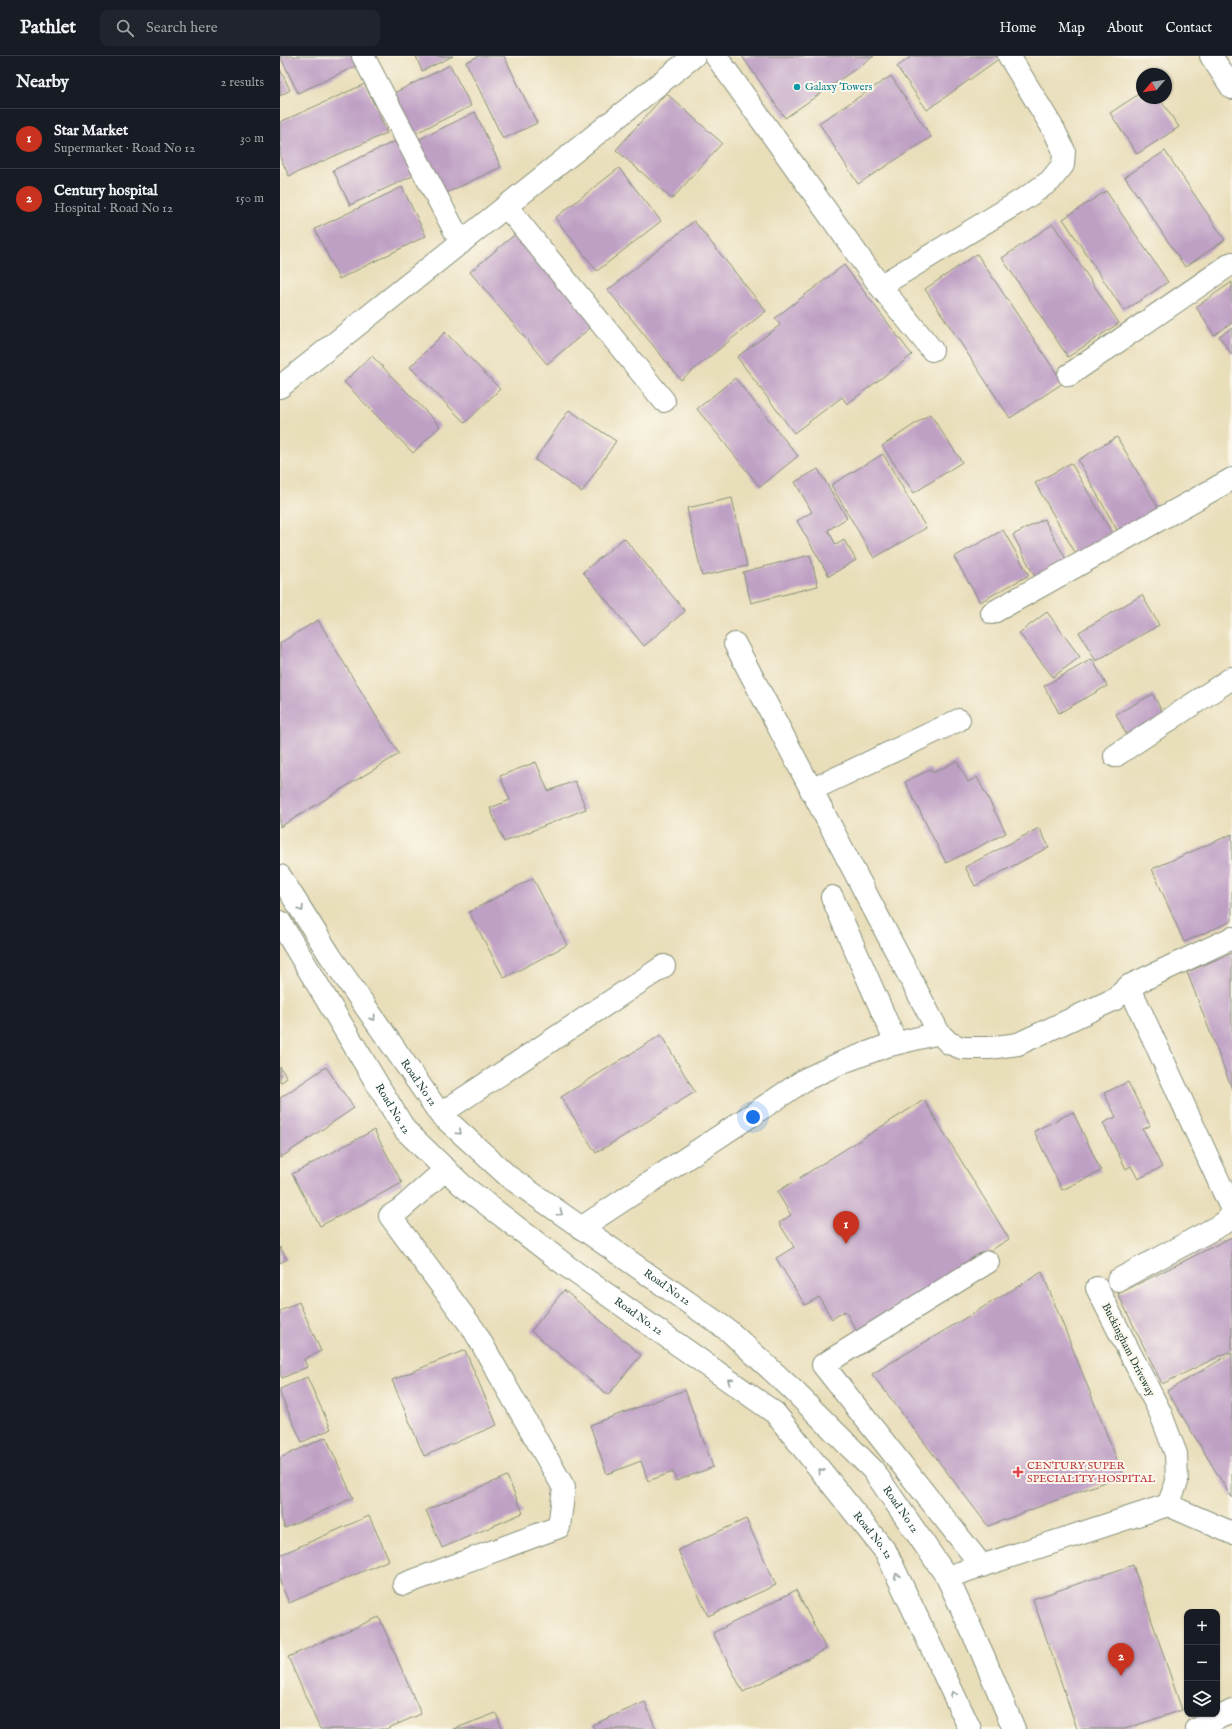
<!DOCTYPE html>
<html lang="en">
<head>
<meta charset="utf-8">
<style>
  :root { --surface:#171b24; --page:#20242c; --text:#f1f3f6; --muted:#9ea1a6; --line:#363941; --accent:#c8321e }
  body { margin:0; font-family:"IM FELL English",serif; background:var(--page); color:var(--text) }
  .controls { position:absolute; right:12px; bottom:12px; display:grid; overflow:hidden; border-radius:8px; box-shadow:0 1px 3px #0004 }
  .controls button { width:36px; height:36px; display:grid; place-items:center; padding:0; border:0; border-bottom:1px solid var(--line); background:var(--surface); color:var(--text); font:20px sans-serif }
  .compass { position:absolute; left:856px; top:12px; width:36px; height:36px; border-radius:50%; background:var(--surface); box-shadow:0 1px 3px #0004; rotate:241deg }
  .you { position:absolute; left:473px; top:1061px; width:14px; height:14px; margin:-10px; border:3px solid #fff; border-radius:50%; background:#1a73e8; box-shadow:0 0 0 6px #1a73e833 }
  .badge { display:grid; place-items:center; width:26px; height:26px; border-radius:50%; background:var(--accent); color:#fff; font-size:13px; font-weight:700 }
  .pin { position:absolute; translate:-50% -33px; filter:drop-shadow(0 1px 2px #0008) }
  .pin::after { content:''; position:absolute; top:21px; width:14px; height:12px; background:inherit; clip-path:polygon(0 0,100% 0,50% 100%) }
  .list { margin:0; padding:0; list-style:none }
  h2 { display:flex; justify-content:space-between; align-items:center; height:52px; margin:0; padding:0 16px; font-size:17px }
  h2 small { font-size:13px; font-weight:400; color:var(--muted) }
  .list li { display:grid; grid-template-columns:26px 1fr auto; gap:12px; align-items:center; box-sizing:border-box; height:60px; padding:0 16px; border-top:1px solid var(--line) }
  .list b { display:block; font-size:15px; white-space:nowrap }
  .list p { margin:0; font-size:13px; white-space:nowrap; color:var(--muted) }
  .list em { font-size:13px; font-style:normal; color:var(--muted) }
  .icon { flex:none; width:22px; height:22px; fill:none; stroke:currentColor; stroke-width:2; stroke-linecap:round; stroke-linejoin:round }
  .map { position:relative; flex:none; width:952px; height:1673px; overflow:hidden }
  header { display:flex; align-items:center; gap:24px; box-sizing:border-box; height:56px; padding:0 20px; background:var(--surface); border-bottom:1px solid var(--line) }
  header strong { font-size:19px }
  nav { display:flex; gap:22px; margin-inline-start:auto; font-size:14px }
  .search { width:280px; height:36px; background:var(--page); display:flex; align-items:center; gap:10px; box-sizing:border-box; padding:0 14px; border-radius:8px; color:var(--muted); font-size:15px }
  main { display:flex }
  aside { flex:1; background:var(--surface) }
  .map>svg:first-child { display:block }
</style>
</head>
<body>
<header>
<strong>Pathlet</strong>
<div class="search"><svg class="icon" aria-label="search" viewBox="0 0 24 24"><circle cx="10" cy="10" r="6"/><path d="M15 15l6 6"/></svg>Search here</div>
<nav><a>Home</a><a>Map</a><a>About</a><a>Contact</a></nav>
</header>
<main>
<aside>
<h2>Nearby<small>2 results</small></h2>
<ul class="list">
<li><span class="badge">1</span><div><b>Star Market</b><p>Supermarket · Road No 12</p></div><em>30 m</em></li>
<li><span class="badge">2</span><div><b>Century hospital</b><p>Hospital · Road No 12</p></div><em>150 m</em></li>
</ul>
</aside>
<div class="map">
<svg width="952" height="1673" viewBox="0 0 952 1673">
  <rect width="100%" height="100%" fill="#fbf7ec"/>
  <filter id="ink" filterUnits="userSpaceOnUse"><feTurbulence type="fractalNoise" baseFrequency=".025" numOctaves="2"/><feDisplacementMap in="SourceGraphic" scale="8" xChannelSelector="R" yChannelSelector="G"/><feConvolveMatrix kernelMatrix="1 2 1 2 8 2 1 2 1" color-interpolation-filters="sRGB"/></filter>
  <filter id="wash" filterUnits="userSpaceOnUse"><feTurbulence type="fractalNoise" baseFrequency=".012" numOctaves="4" result="noise"/><feDisplacementMap in="SourceGraphic" scale="16" xChannelSelector="R" yChannelSelector="G"/><feGaussianBlur stdDeviation="0.9" result="paint"/><feColorMatrix in="noise" values="0 0 0 0 0 0 0 0 0 0 0 0 0 0 0 0 0 1.4 0 .05"/><feComposite in="paint" operator="in"/></filter>
  <g filter="url(#wash)">
    <rect width="100%" height="100%" fill="#e9deba"/>
    <g id="blocks">
      <g fill="#bfa0c5">
        <path d="M0,0H74L78,9L18,37Z"/>
        <path d="M136,0H173L142,15Z"/>
        <path d="M199,0H224L257,67L223,83L186,6Z"/>
        <path d="M462,0H594L505,62Z"/>
        <path d="M632,0H719L720,2L647,54L617,11Z"/>
        <path d="M170,9L191,50L128,81L108,40Z"/>
        <path d="M0,13L10,34L0,40Z"/>
        <path d="M611,20L651,81L578,128L539,67Z"/>
        <path d="M85,28L107,77L9,120L0,101V66Z"/>
        <path d="M862,36V42H879L899,71L857,98L830,57Z"/>
        <path d="M386,37L442,87L392,143L336,94Z"/>
        <path d="M195,56L221,111L160,140L134,86Z"/>
        <path d="M122,82L139,117L70,149L53,114Z"/>
        <path d="M885,95L945,184L905,211L845,121Z"/>
        <path d="M339,112L381,165L317,215L275,162Z"/>
        <path d="M122,131L146,180L59,223L35,173Z"/>
        <path d="M826,135L888,226L844,255L783,163Z"/>
        <path d="M414,165L486,255L401,324L328,234Z"/>
        <path d="M773,168L839,267L788,301L722,202Z"/>
        <path d="M239,175L316,267L267,308L190,216Z"/>
        <path d="M697,198L783,327L730,362L645,233Z"/>
        <path d="M564,209L632,299L567,348L562,341L514,377L457,301L500,269L495,262Z"/>
        <path d="M952,226V267L934,279L916,251Z"/>
        <path d="M952,272V299L939,280Z"/>
        <path d="M165,276L220,333L185,367L130,311Z"/>
        <path d="M92,300L160,370L133,397L64,326Z"/>
        <path d="M455,322L518,400L480,431L417,353Z"/>
        <path d="M289,354L336,385L302,436L255,404Z"/>
        <path d="M650,358L682,406L634,437L602,390Z"/>
        <path d="M837,381L879,453L838,476L798,404Z"/>
        <path d="M603,398L646,472L594,502L551,429Z"/>
        <path d="M791,407L832,477L796,498L755,427Z"/>
        <path d="M538,413L567,462L548,474L556,489L564,484L576,504L549,520L517,465L532,456L515,426Z"/>
        <path d="M452,442L467,510L422,520L407,452Z"/>
        <path d="M764,463L787,505L755,521L733,479Z"/>
        <path d="M723,474L749,519L700,546L674,501Z"/>
        <path d="M344,482L405,555L364,590L303,516Z"/>
        <path d="M530,499L538,530L471,547L463,516Z"/>
        <path d="M862,539L879,569L816,605L799,576Z"/>
        <path d="M767,556L800,601L773,621L739,577Z"/>
        <path d="M38,564L119,698L0,771V587Z"/>
        <path d="M812,603L827,630L779,657L764,630Z"/>
        <path d="M873,638L884,660L847,680L836,658Z"/>
        <path d="M677,705L688,726L697,721L726,777L666,807L625,726L651,713L653,717Z"/>
        <path d="M256,706L268,735L295,725L306,753L224,786L210,752L230,744L220,720Z"/>
        <path d="M759,772L769,791L695,830L685,811Z"/>
        <path d="M952,778V865L904,886L872,813Z"/>
        <path d="M253,822L287,889L224,922L189,856Z"/>
        <path d="M952,897V1033L907,916Z"/>
        <path d="M381,979L415,1036L316,1097L281,1041Z"/>
        <path d="M0,1011L7,1022L0,1027Z"/>
        <path d="M46,1011L74,1052L0,1102V1042Z"/>
        <path d="M848,1026L870,1070L863,1073L882,1111L858,1123L851,1110L846,1113L823,1067L836,1061L824,1037Z"/>
        <path d="M644,1044L729,1183L578,1277L565,1255L552,1263L539,1241L525,1249L496,1202L514,1191L499,1167L511,1159L497,1136Z"/>
        <path d="M793,1056L821,1115L782,1134L754,1075Z"/>
        <path d="M94,1074L122,1127L40,1170L12,1118Z"/>
        <path d="M952,1181V1294L882,1328L838,1238Z"/>
        <path d="M0,1191L7,1203L0,1207Z"/>
        <path d="M762,1216L843,1419L708,1470L592,1318Z"/>
        <path d="M284,1234L361,1299L328,1339L251,1275Z"/>
        <path d="M19,1246L41,1295L24,1303L27,1311L2,1322L0,1319V1255Z"/>
        <path d="M185,1294L217,1369L144,1400L112,1324Z"/>
        <path d="M952,1297V1442L887,1335Z"/>
        <path d="M27,1321L51,1373L22,1386L0,1338V1333Z"/>
        <path d="M405,1334L433,1411L396,1425L393,1416L368,1425L361,1405L327,1418L310,1369Z"/>
        <path d="M46,1381L73,1442L5,1472L0,1459V1402Z"/>
        <path d="M227,1420L243,1457L162,1492L146,1454Z"/>
        <path d="M89,1460L109,1504L9,1547L0,1526V1499Z"/>
        <path d="M466,1463L496,1529L428,1560L398,1494Z"/>
        <path d="M853,1509L902,1654L845,1673H797L753,1543Z"/>
        <path d="M516,1534L546,1593L463,1636L433,1577Z"/>
        <path d="M99,1561L141,1658L106,1673H40L8,1601Z"/>
        <path d="M365,1646L376,1673H314L312,1669Z"/>
        <path d="M216,1657L222,1673H174Z"/>
      </g>
    </g>
  </g>
  <g filter="url(#ink)">
    <use href="#blocks" fill-opacity="0" stroke="#848e77" stroke-width="1"/>
    <g fill="none" stroke-linecap="round" stroke-linejoin="round">
      <defs>
        <g id="minor">
          <path d="M83,0L181,187"/>
          <path d="M436,0L600,230L652,294"/>
          <path d="M931,0L952,32"/>
          <path d="M226,150L384,345"/>
          <path d="M600,230L747,141L770,125L783,109L784,95L774,74L729,0"/>
          <path d="M789,319L952,207"/>
          <path d="M0,331L414,0"/>
          <path d="M712,557L952,423"/>
          <path d="M455,588L659,977L669,987L682,992H709L738,988L835,943L849,930L952,882"/>
          <path d="M835,700L952,622"/>
          <path d="M531,734L679,664"/>
          <path d="M552,841L616,987"/>
          <path d="M160,1058L384,910"/>
          <path d="M301,1172L526,1023L563,1006L606,990L659,977"/>
          <path d="M838,1224L946,1166L952,1154L849,930"/>
          <path d="M888,1449L952,1477"/>
          <path d="M702,1510L543,1309L708,1206"/>
          <path d="M667,1521L888,1449L897,1426L896,1398L880,1356L817,1232"/>
          <path d="M124,1528L279,1471L284,1432L194,1274L110,1160L121,1153L166,1113"/>
          <path d="M917,1673L952,1655"/>
        </g>
        <g id="major">
          <path id="s1" d="M0,820L51,901L160,1058L229,1121L449,1275L512,1333L593,1414L667,1521L703,1599L734,1673"/>
          <path id="s2" d="M0,866L125,1074L182,1129L288,1211L495,1357L606,1496L690,1673"/>
        </g>
      </defs>
      <use href="#minor" stroke="#848e77" stroke-width="24"/>
      <use href="#major" stroke="#848e77" stroke-width="24"/>
      <use href="#minor" stroke="#fff" stroke-width="22"/>
      <use href="#major" stroke="#fff" stroke-width="22"/>
    </g>
    <defs><path id="oneway-chevron" d="M-2-3.5L2.5 0L-2 3.5" fill="none" stroke-width="1.6" stroke-linecap="round" stroke-linejoin="round"/></defs>
    <g stroke="#8f9e9a">
      <use href="#oneway-chevron" transform="translate(21 853) rotate(58)"/>
      <use href="#oneway-chevron" transform="translate(93 962) rotate(55)"/>
      <use href="#oneway-chevron" transform="translate(179 1076) rotate(43)"/>
      <use href="#oneway-chevron" transform="translate(280 1157) rotate(35)"/>
      <use href="#oneway-chevron" transform="translate(450 1325) rotate(-145)"/>
      <use href="#oneway-chevron" transform="translate(541 1415) rotate(-129)"/>
      <use href="#oneway-chevron" transform="translate(617 1520) rotate(-115)"/>
      <use href="#oneway-chevron" transform="translate(673 1638) rotate(-115)"/>
    </g>
  </g>
  <circle fill="#0f9aa8" stroke="#fbf7ec" stroke-width="1.5" cx="517" cy="31" r="4"/>
  <path fill="#e0444e" stroke="#fbf7ec" stroke-width="1.5" d="M736 1410h4v4h4v4h-4v4h-4v-4h-4v-4h4z"/>
  <g text-anchor="middle" dominant-baseline="central" stroke-width="4" stroke-linejoin="round" paint-order="stroke">
    <g font-size="11" fill="#0d838f" stroke="#fbf7ec" text-anchor="start">
      <text x="525" y="31">Galaxy Towers</text>
    </g>
    <g font-size="11" fill="#1f3d34" stroke="#fbf7ec">
      <text stroke="none"><textPath href="#s1" startOffset="249">Road No 12</textPath></text>
      <text stroke="none"><textPath href="#s2" startOffset="218">Road No. 12</textPath></text>
      <text stroke="none"><textPath href="#s1" startOffset="573">Road No 12</textPath></text>
      <text stroke="none"><textPath href="#s2" startOffset="542">Road No. 12</textPath></text>
      <text transform="translate(848 1294) rotate(63)">Buckingham Driveway</text>
      <text stroke="none"><textPath href="#s1" startOffset="897">Road No 12</textPath></text>
      <text stroke="none"><textPath href="#s2" startOffset="866">Road No. 12</textPath></text>
    </g>
    <g font-size="11" fill="#be3a42" stroke="#fbf7ec" text-anchor="start">
      <text x="747" y="1410">CENTURY SUPER<tspan x="747" dy="13">SPECIALITY HOSPITAL</tspan></text>
    </g>
  </g>
</svg>
<div class="controls">
<button>+</button>
<button>−</button>
<button><svg class="icon" aria-label="layers" viewBox="0 0 24 24"><path d="M12 4l9 5-9 5-9-5zM3 14l9 5 9-5"/></svg></button>
</div>
<svg class="compass" viewBox="-18 -18 36 36"><path d="M0-13l5 13h-10z" fill="#e53935"/><path d="M0 13l5-13h-10z" fill="#9ea1a6"/></svg>
<div class="you"></div>
<div class="pin badge" style="left:566px;top:1188px">1</div>
<div class="pin badge" style="left:841px;top:1620px">2</div>
</div>
</main>
</body>
</html>
